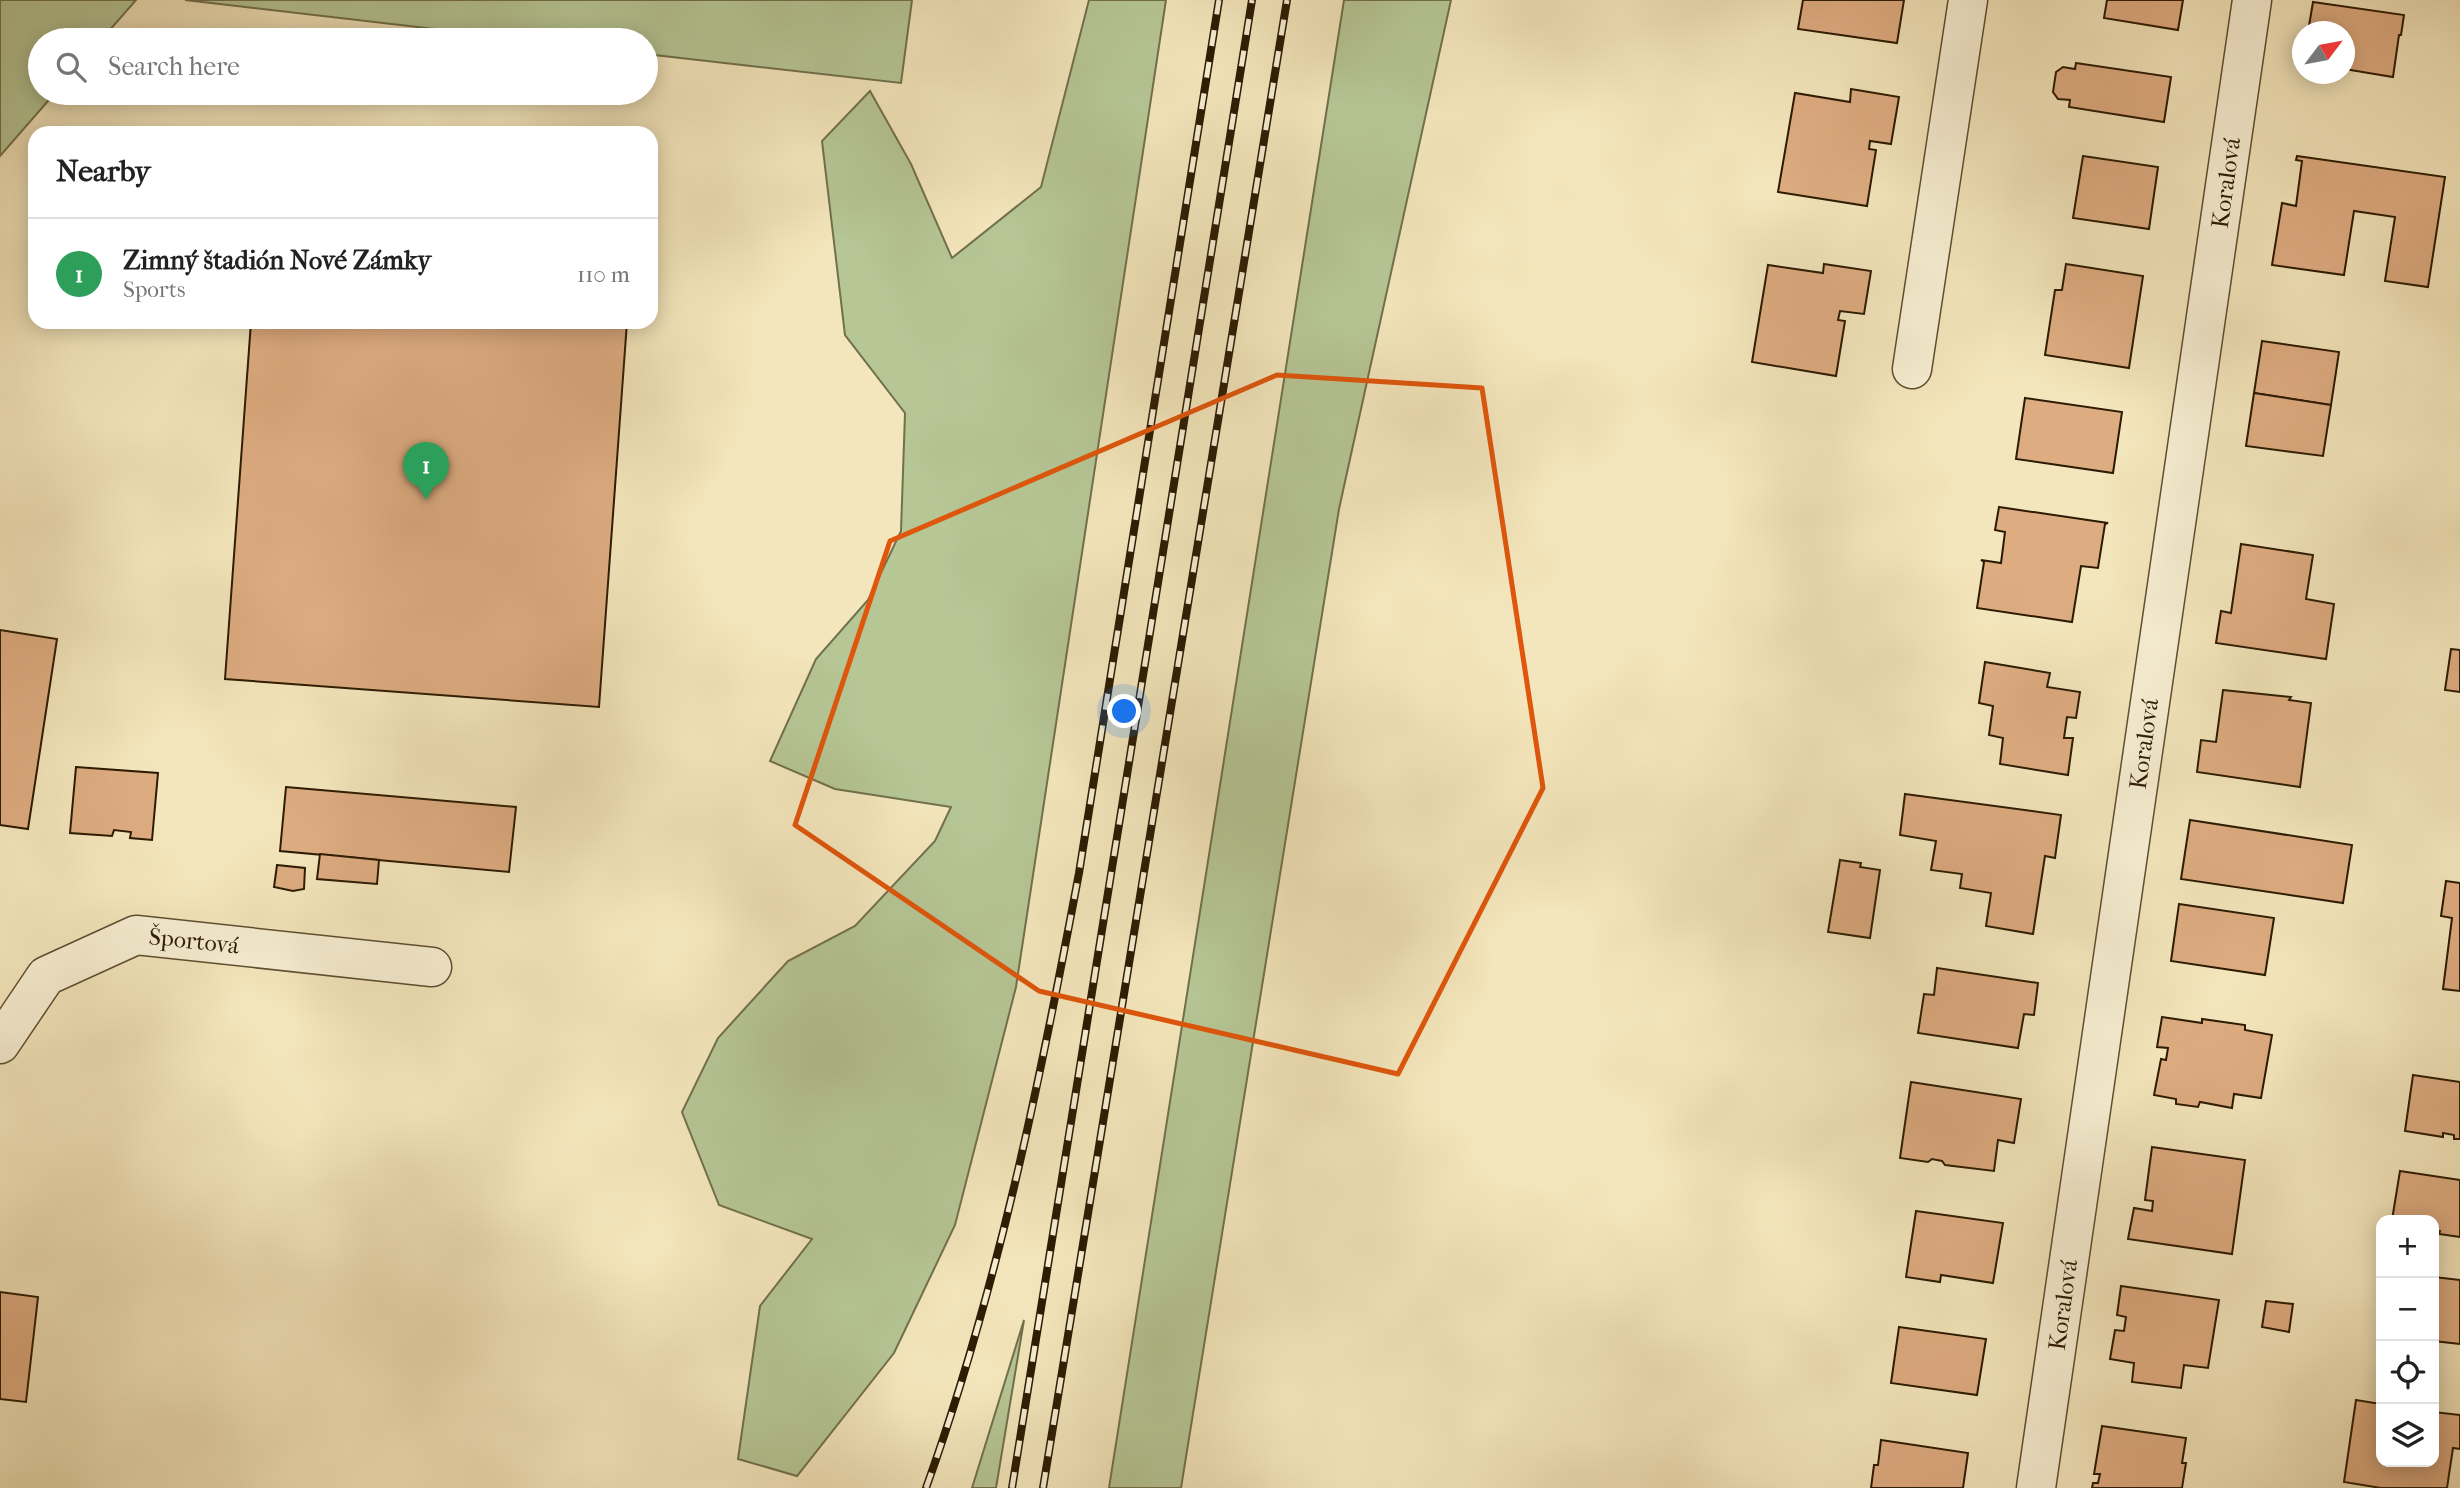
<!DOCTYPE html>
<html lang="en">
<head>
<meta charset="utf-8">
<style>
  :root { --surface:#fff; --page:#f6f6f6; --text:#222; --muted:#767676; --line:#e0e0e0; --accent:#8f2418 }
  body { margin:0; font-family:"IM FELL French Canon",serif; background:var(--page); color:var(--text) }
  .controls { position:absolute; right:21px; bottom:21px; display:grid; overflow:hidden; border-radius:14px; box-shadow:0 4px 18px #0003 }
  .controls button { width:63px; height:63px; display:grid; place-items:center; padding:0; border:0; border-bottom:2px solid var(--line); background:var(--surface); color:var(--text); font:35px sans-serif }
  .compass { position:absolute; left:2292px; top:21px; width:63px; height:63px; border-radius:50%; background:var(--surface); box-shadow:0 4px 18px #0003; rotate:58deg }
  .you { position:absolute; left:1125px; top:712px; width:24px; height:24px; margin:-18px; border:5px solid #fff; border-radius:50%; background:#1a73e8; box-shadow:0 0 0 10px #1a73e833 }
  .badge { display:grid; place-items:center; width:46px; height:46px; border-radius:50%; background:var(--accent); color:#fff; font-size:23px; font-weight:700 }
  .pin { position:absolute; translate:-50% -58px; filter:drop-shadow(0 2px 4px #0008) }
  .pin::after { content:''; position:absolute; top:37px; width:24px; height:21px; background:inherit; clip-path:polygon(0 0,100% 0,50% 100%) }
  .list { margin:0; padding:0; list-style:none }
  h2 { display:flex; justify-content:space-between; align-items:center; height:91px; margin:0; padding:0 28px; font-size:30px }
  h2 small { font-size:23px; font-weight:400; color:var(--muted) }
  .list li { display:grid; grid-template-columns:46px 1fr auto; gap:21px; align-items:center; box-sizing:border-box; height:112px; padding:0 28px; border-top:2px solid var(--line) }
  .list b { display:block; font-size:26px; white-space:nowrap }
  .list p { margin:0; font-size:23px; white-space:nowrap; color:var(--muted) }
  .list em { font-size:23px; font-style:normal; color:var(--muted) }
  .icon { flex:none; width:38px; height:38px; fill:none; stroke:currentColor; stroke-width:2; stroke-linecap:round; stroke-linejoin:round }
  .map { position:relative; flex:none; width:2460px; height:1488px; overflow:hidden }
  .search { position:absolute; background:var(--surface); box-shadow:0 4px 18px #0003; left:28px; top:28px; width:630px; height:77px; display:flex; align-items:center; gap:18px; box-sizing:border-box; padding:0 24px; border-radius:38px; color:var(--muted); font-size:26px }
  .panel { position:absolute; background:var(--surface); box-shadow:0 4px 18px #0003; left:28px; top:126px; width:630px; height:203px; border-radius:21px }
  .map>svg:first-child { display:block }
</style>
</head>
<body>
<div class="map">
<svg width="2460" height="1488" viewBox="0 0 2460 1488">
  <rect width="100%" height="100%" fill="#f4e6bc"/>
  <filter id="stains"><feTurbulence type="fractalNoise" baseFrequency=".00286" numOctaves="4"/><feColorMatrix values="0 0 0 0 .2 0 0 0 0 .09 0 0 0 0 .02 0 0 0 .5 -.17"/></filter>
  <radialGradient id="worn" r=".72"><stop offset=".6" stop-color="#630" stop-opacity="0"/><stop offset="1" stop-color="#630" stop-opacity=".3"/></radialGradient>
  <g fill="#b6c695" stroke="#71704c" stroke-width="2">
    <path d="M0,0H136L101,40H40V93H55L0,156Z"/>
    <path d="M185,0H912L901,83L646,54V40H530Z"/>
    <path d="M1089,0H1166L1016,987L955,1225L894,1353L797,1476L738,1459L760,1306L812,1239L719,1205L682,1112L718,1038L788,961L855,926L935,841L951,807L835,789L770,761L816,659L868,600L901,531L905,413L845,335L822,141L870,91L911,164L952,258L1041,187Z"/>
    <path d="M1344,0H1451L1339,509L1181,1488H1109Z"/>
    <path d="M1024,1320L996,1488H972Z"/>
  </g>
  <g fill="#deac81" stroke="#2c1b02" stroke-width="2">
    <path d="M1803,0H1904L1897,43L1798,29Z"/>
    <path d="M2107,0H2183L2178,30L2104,18Z"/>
    <path d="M2313,2L2404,15L2401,35H2399L2393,77L2344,69V32H2308Z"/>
    <path d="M2076,63L2171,77L2164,122L2069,107L2070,100L2058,99L2053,92L2056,72L2063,67L2075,69Z"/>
    <path d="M1851,89L1899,97L1891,144L1870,141L1869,149L1876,150L1867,206L1778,192L1795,93L1850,102Z"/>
    <path d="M2083,156L2158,167L2149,229L2073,218Z"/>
    <path d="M2297,156L2445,177L2428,287L2385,281L2395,217L2354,211L2344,275L2272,265L2282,203L2296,206L2302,161L2296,160Z"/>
    <path d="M1824,264L1871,271L1864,314L1840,311L1838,320L1845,321L1836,376L1752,362L1768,265L1823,273Z"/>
    <path d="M2066,264L2143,276L2129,368L2045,355L2055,290H2062Z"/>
    <path d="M251,322H627L599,707L225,679Z"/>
    <path d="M2262,341L2339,352L2331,405L2254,393Z"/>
    <path d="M2254,393L2331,405L2323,456L2246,446Z"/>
    <path d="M2025,398L2122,412L2113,473L2016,459Z"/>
    <path d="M1999,507L2108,523L2105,524L2098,568L2081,566L2072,622L1977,608L1984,562L1981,560L2001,563L2005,532L1995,530Z"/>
    <path d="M2241,544L2313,555L2306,599L2334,604L2326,659L2216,643L2221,611L2231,613Z"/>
    <path d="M0,630L57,639L28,829L0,825Z"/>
    <path d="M2451,649L2460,650V692L2445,690Z"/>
    <path d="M1985,662L2050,673L2047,687L2080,692L2076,718L2067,717L2064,738H2073L2068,775L2000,764L2003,738L1989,735L1993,706L1979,703Z"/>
    <path d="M2223,690L2291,697L2289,700L2311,703L2300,787L2197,772L2201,740L2216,742Z"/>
    <path d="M76,767L158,773L152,840L130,838L131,832L114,830L112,836L70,833Z"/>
    <path d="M286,787L516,807L509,872L280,851Z"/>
    <path d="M1905,794L2061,815L2055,858L2045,856L2033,934L1986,926L1991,893L1960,888L1962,874L1931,870L1936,841L1900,835Z"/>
    <path d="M2190,820L2352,845L2343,903L2181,879Z"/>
    <path d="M320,854L379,860L377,884L317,879Z"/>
    <path d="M1840,860L1861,863L1860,867L1880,870L1870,938L1828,932Z"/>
    <path d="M277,865L305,868L304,889L293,891L274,887Z"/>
    <path d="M2446,881L2460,883V991L2443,989L2452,918L2441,916Z"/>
    <path d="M2179,904L2274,918L2265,975L2171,961Z"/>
    <path d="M1937,968L2038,983L2034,1015L2024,1014L2018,1048L1918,1033L1924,994L1934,995Z"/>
    <path d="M2162,1017L2202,1023V1019L2245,1025V1030L2272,1035L2261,1098L2234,1094L2232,1108L2200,1102L2198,1107L2176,1104V1099L2154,1095L2161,1059L2166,1060L2168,1048L2157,1047Z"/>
    <path d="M2413,1075L2460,1082V1139H2454V1135L2443,1133V1137L2405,1131Z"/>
    <path d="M1911,1082L2021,1099L2014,1143L1998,1140L1994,1171L1945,1165L1942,1161L1932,1159L1928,1162L1900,1158Z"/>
    <path d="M2152,1147L2245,1160L2232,1254L2128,1239L2134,1208L2152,1211L2153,1201L2145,1200Z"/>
    <path d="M2400,1171L2460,1180V1237L2439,1234L2440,1231L2434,1230V1220H2392Z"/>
    <path d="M1916,1211L2003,1223L1993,1283L1941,1275L1940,1282L1906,1277Z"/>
    <path d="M2434,1277L2460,1280V1344L2434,1341Z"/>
    <path d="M2121,1286L2219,1300L2208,1368L2184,1365L2181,1388L2132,1382L2134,1363L2110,1359L2115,1330L2124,1331L2126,1317L2117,1315Z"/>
    <path d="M0,1292L38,1297L26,1402L0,1399Z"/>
    <path d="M2266,1301L2293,1304L2289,1332L2262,1327Z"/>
    <path d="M1899,1327L1986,1339L1977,1395L1891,1383Z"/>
    <path d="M2356,1400L2381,1404V1462H2434V1412L2460,1415V1449L2453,1448L2447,1488H2381L2344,1482Z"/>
    <path d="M2102,1426L2186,1438L2182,1463H2186L2182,1488H2092L2093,1483H2098L2100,1474H2094Z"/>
    <path d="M1881,1440L1968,1453L1963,1488H1871L1874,1465H1878Z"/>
  </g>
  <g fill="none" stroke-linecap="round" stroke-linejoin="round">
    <defs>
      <g id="minor">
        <path d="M1912,369L1968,0"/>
        <path d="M0,1044L46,976L136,935L432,967"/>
        <path d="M2036,1488L2252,0"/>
      </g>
    </defs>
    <use href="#minor" stroke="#5e4e30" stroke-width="41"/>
    <use href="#minor" stroke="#f8efd3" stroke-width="38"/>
    <defs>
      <g id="rail">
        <path d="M926,1488C998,1288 1040,1081 1079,873L1219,0"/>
        <path d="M1012,1488L1252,0"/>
        <path d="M1043,1488L1287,0"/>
      </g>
    </defs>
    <use href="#rail" stroke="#2c1b02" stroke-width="8"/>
    <use href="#rail" stroke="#f8efd3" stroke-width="5" stroke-dasharray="16" stroke-linecap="butt"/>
  </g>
  <path fill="none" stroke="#df560c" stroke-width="5" stroke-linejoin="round" d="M1277,375L1482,388L1543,788L1398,1074L1039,991L795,825L890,541Z"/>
  <g text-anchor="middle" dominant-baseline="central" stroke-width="7" stroke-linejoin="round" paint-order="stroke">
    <g font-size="24" fill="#2c1b02" stroke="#f8efd3">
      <text transform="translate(2226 183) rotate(-82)">Koralová</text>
      <text transform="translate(2144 744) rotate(-82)">Koralová</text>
      <text transform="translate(194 941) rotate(6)">Športová</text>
      <text transform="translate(2063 1305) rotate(-82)">Koralová</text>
    </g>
  </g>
  <rect width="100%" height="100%" filter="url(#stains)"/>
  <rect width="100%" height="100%" fill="url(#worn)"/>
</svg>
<div class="controls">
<button>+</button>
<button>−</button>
<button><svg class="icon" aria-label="locate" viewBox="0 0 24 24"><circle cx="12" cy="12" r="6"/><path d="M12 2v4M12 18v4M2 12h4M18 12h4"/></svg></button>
<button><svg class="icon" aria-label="layers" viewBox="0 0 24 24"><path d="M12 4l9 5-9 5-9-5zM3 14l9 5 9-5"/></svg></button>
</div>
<svg class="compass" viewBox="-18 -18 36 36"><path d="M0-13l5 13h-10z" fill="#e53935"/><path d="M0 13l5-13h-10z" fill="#767676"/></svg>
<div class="you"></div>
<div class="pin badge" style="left:426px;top:500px;background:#2e9e5b">1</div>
<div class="search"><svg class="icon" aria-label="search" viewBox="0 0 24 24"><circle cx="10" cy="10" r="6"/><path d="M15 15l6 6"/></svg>Search here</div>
<section class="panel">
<h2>Nearby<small></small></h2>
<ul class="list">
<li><span class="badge" style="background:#2e9e5b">1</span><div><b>Zimný štadión Nové Zámky</b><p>Sports</p></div><em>110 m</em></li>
</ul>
</section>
</div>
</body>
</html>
